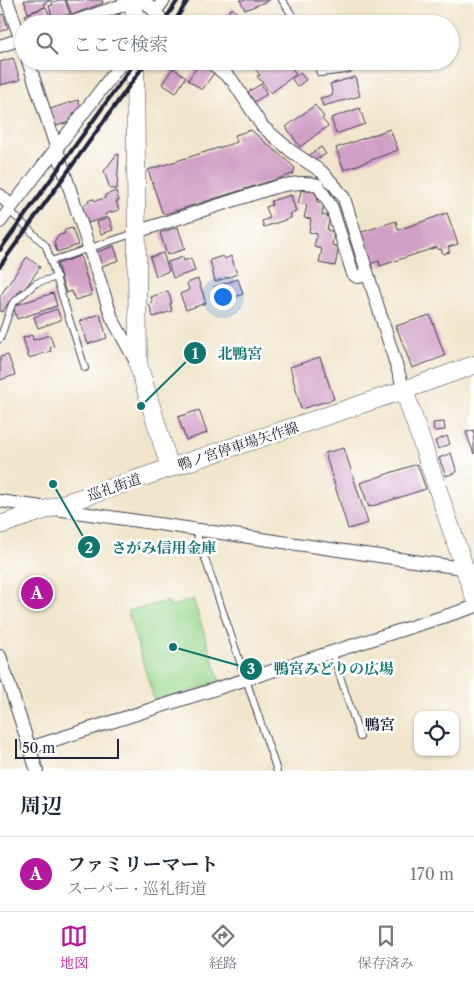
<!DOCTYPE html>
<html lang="ja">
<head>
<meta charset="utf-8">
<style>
  :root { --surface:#fff; --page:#f2f2f3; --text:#1f2937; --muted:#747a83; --line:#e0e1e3; --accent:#b5179e }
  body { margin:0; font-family:"Libre Caslon Text","Noto Serif JP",serif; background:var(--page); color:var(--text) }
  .controls { position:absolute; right:15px; bottom:15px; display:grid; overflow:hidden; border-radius:10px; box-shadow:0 1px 4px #0004 }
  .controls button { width:45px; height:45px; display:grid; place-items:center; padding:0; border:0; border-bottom:1px solid var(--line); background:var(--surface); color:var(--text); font:25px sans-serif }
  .scale { position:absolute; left:15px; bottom:12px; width:104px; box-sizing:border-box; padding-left:5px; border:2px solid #22223b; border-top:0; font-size:14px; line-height:18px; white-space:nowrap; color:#22223b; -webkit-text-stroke:4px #fff; paint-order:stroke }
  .you { position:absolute; left:222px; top:296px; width:18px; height:18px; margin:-12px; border:4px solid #fff; border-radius:50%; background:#1a73e8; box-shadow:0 0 0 8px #1a73e833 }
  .badge { display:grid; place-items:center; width:32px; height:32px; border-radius:50%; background:var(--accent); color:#fff; font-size:16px; font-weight:700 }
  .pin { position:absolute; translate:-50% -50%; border:2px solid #fff; box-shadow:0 1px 5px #0006 }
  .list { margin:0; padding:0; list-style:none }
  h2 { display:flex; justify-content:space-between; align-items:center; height:65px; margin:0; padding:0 20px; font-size:21px }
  h2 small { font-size:16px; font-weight:400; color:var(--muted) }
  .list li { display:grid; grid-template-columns:32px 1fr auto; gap:15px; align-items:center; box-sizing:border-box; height:75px; padding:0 20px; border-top:1px solid var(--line) }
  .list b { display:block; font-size:19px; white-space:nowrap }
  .list p { margin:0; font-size:16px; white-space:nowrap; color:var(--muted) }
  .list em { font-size:16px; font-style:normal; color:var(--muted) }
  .icon { flex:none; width:28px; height:28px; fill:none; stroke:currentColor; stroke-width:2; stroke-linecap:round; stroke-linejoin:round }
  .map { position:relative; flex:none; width:474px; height:771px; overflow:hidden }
  .search { position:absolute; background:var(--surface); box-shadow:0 1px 4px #0004; left:15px; right:15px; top:15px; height:55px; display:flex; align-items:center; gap:12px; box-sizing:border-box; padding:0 18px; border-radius:28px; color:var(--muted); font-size:19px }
  .sheet { height:140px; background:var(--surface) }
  nav { display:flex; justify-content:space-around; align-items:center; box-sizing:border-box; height:70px; border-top:1px solid var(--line); background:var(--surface); font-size:14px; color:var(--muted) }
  nav a { display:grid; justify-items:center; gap:2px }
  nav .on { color:var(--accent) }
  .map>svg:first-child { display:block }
</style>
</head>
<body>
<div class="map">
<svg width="474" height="771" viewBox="0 0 474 771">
  <rect width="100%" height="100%" fill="#fff"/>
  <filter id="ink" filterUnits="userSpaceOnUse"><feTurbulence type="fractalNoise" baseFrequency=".02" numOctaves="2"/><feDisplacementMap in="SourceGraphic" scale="10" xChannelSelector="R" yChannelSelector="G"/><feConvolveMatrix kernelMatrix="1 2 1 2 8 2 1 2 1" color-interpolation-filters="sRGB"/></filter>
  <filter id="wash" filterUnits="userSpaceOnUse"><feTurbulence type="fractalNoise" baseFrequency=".0096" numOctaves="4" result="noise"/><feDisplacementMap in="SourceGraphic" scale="20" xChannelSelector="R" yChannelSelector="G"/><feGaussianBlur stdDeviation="1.12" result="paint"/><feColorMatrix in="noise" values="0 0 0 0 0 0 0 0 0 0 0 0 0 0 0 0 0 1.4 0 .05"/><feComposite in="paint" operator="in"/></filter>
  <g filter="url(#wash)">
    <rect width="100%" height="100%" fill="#f0e5ca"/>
    <path fill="#98d78d" stroke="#5d7c64" d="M193,599L220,682L155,702L127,611L168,601L171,607Z"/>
    <g id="blocks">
      <g fill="#d09fc6">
        <path d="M24,0H52L44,3L45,7L28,13Z"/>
        <path d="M60,0H65L70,14L53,19L49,6L53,5L52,2Z"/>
        <path d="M66,0H102L103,3L72,15Z"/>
        <path d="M240,0H270L245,10Z"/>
        <path d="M46,7L52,22L47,24H28L25,15Z"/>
        <path d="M232,8L249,24H216Z"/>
        <path d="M3,14L8,28L0,32V15Z"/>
        <path d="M120,14L123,24H101V22Z"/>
        <path d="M13,58L20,80L0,85V62Z"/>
        <path d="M274,61H287L296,74L271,93L257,76L260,75L255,69L263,63L267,67Z"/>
        <path d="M290,61H304L305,64L295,67Z"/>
        <path d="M200,63L214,73L202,90L188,80Z"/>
        <path d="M173,68L186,77L176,93L162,84Z"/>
        <path d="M300,73L306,80L297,87L292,79Z"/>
        <path d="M355,77L360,96L323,106L320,98L333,95L330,84Z"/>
        <path d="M261,84L267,94L254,102L248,92Z"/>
        <path d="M78,100L81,108L78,109V111L73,113L74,117L71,118L72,121L56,126L50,109Z"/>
        <path d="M315,105L324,117L322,119L328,126L300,147L286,127Z"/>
        <path d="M360,108L365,124L336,134L331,118Z"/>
        <path d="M390,129L398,150L344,170L336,148Z"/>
        <path d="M251,130L293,166L295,168L293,174L165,214L162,212L148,170L237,142L235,135Z"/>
        <path d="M321,147L326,154L313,161L309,155Z"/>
        <path d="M119,154L117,189H110L104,171L116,155Z"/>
        <path d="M301,190L319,193L317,202L324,203L322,215L330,217L327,230L334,232L332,245L339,247L335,266L319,263L322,249L314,247L317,234L309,232L311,219L304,218L307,205L298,203Z"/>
        <path d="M116,191L119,201H116L119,210L105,214L107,217L85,224L80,208L89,202L88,200L94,199L95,201L105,198V195Z"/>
        <path d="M291,195L296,212L290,214L291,218L264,227L262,221L270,218L266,207L272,205L271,201Z"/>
        <path d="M447,213L458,244L448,247L450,252L443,254L441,249L438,250L437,247L380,266L379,261L370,264L359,233L396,221L398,230Z"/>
        <path d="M109,218L113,230L101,234L97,222Z"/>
        <path d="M178,227L185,249L167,255L160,233Z"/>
        <path d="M72,228L78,245L57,252L54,242L59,235L64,234L65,230Z"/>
        <path d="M114,246L119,260L99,267L94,253Z"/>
        <path d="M163,253L169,271L156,276L150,257Z"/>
        <path d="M80,256L92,295L75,300L72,291L66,293L57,264Z"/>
        <path d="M223,256L225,259L231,256L237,274L215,282L210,260Z"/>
        <path d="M27,257L40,267L24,290L21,289L14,299L9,302L2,312L0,311V296Z"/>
        <path d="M183,257L184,261L191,258L195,271L173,278L168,262Z"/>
        <path d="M198,279L206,303L186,310L180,294L189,290L187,283Z"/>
        <path d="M238,279L243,294L219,303L214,287Z"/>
        <path d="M168,291L172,303H170L172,311L153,317L149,304L153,303L151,297Z"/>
        <path d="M53,293L57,306L17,319L13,306Z"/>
        <path d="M57,309L61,320L38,328L34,317Z"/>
        <path d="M100,314L107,338L88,344L80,321Z"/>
        <path d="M430,315L445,356L412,368L396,326Z"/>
        <path d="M32,335L33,340L50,335L54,347L50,348L51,351L29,358L23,338Z"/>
        <path d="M8,355L15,375L0,380V357Z"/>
        <path d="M320,357L334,399L301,409L290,367Z"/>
        <path d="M199,410L207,433L186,440L178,417Z"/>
        <path d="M444,422L445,430L434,431L433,423Z"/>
        <path d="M474,430V454L466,432Z"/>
        <path d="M447,436L450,444L438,449L435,441Z"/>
        <path d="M344,448L368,523L348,529L325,453Z"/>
        <path d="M451,453L457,472L446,476L439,458Z"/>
        <path d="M417,464L426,489L369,507L360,483Z"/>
      </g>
    </g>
  </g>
  <g filter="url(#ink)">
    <use href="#blocks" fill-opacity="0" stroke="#413f50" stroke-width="1"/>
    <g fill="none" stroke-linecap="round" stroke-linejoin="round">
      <defs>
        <g id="lane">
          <path d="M282,0L298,24"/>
          <path d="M316,61L320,73L346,70L373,61"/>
          <path d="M9,210L46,246L85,368"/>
          <path d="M51,261L135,233"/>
          <path d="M0,339L12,304L36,283L57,277"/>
          <path d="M195,529L277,771"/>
          <path d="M332,652L360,737"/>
        </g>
        <g id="street">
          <path d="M7,0L24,49"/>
          <path d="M144,0L166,24"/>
          <path d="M155,12L164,0"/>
          <path d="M67,24L135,1"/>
          <path d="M0,46L24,38"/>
          <path d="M28,61L112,318L137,364"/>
          <path d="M209,61L232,80L262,126L291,151L322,172L335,186L344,198L404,390"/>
          <path d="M0,195L11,206"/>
          <path d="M0,222L123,61"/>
          <path d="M136,232L275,187C290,184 304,181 318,185L332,208L353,274L357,277L368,275"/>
          <path d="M0,501L469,569"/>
          <path d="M0,656L37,771"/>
          <path d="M29,748L474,607"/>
        </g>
        <g id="secondary">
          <path d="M134,0L135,24"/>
          <path d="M135,61L138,364L170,468L404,390L474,365"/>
          <path d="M404,390L474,596"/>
          <path d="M0,525L170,468"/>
        </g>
      </defs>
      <use href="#lane" stroke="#413f50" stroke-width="8"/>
      <use href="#street" stroke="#413f50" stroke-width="14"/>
      <use href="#secondary" stroke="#413f50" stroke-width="19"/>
      <use href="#lane" stroke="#fff" stroke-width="6"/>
      <use href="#street" stroke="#fff" stroke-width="12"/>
      <use href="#secondary" stroke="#fff" stroke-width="18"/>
      <g stroke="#22223b" stroke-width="4">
        <path d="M162,24L178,0"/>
        <path d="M173,24L188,0"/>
        <path d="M0,250L136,61"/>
        <path d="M0,266L147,61"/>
      </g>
    </g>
  </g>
  <g text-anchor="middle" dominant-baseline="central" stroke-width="5" stroke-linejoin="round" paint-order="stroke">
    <g font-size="14" fill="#22223b" stroke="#fff">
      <text transform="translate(238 446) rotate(-18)">鴨ノ宮停車場矢作線</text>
      <text transform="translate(114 487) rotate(-19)">巡礼街道</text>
    </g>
    <g font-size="15" font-weight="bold" fill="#22223b" stroke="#fff">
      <text x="380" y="724">鴨宮</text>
    </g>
  </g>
  <path fill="none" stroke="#0f766e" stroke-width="2" d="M141 406L195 353M53 484L89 547M173 647L251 669"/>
  <g fill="#0f766e" stroke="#fff" stroke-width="2">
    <circle cx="141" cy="406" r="5"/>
    <circle cx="53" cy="484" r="5"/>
    <circle cx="173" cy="647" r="5"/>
    <circle cx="195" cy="353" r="12"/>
    <circle cx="89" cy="547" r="12"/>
    <circle cx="251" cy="669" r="12"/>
  </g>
  <g font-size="15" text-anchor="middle" font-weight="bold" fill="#fff">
    <text x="195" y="359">1</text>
    <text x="89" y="553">2</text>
    <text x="251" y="674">3</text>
  </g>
  <g font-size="15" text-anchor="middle" font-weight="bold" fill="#0f766e" stroke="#fff" stroke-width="5" stroke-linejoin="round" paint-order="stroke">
    <text x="240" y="359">北鴨宮</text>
    <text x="164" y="553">さがみ信用金庫</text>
    <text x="334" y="674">鴨宮みどりの広場</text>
  </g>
</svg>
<div class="controls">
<button><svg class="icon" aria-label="locate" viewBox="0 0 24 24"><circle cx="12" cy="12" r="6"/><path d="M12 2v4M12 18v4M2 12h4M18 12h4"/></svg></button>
</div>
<div class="scale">50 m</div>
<div class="you"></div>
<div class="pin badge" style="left:37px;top:593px">A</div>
<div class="search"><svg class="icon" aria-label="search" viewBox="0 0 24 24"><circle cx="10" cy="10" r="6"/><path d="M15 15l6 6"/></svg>ここで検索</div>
</div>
<section class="sheet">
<h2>周辺<small></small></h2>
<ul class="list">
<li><span class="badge">A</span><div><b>ファミリーマート</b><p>スーパー · 巡礼街道</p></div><em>170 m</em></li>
</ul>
</section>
<nav>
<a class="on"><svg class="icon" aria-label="map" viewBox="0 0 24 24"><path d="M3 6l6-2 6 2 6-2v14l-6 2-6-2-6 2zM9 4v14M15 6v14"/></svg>地図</a>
<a><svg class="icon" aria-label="directions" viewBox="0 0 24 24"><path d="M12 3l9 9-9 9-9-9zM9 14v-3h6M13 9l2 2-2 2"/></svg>経路</a>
<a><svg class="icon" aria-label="saved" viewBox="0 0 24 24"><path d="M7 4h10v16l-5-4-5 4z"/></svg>保存済み</a>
</nav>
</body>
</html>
